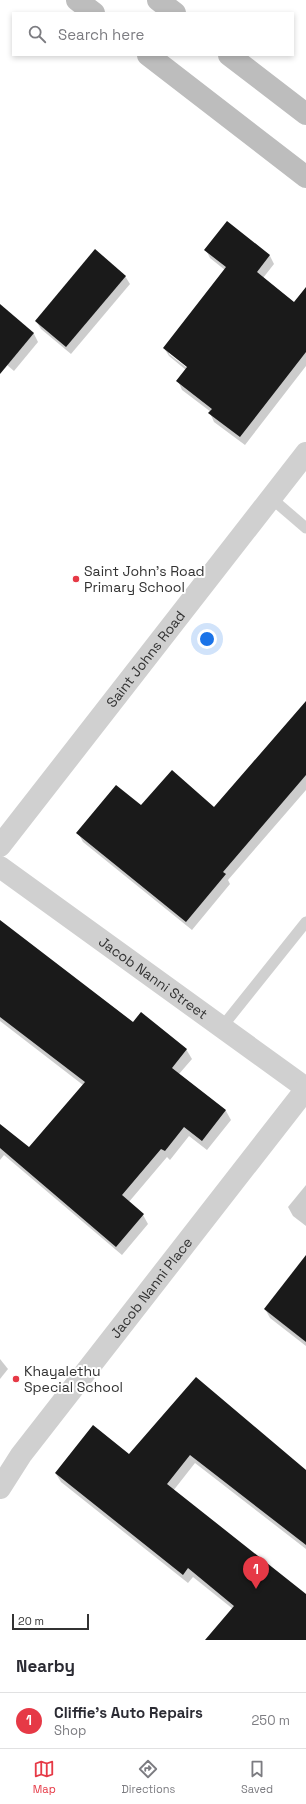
<!DOCTYPE html>
<html lang="en">
<head>
<meta charset="utf-8">
<style>
  :root { --surface:#fff; --page:#f7f7f7; --text:#2b2b33; --muted:#7c7c81; --line:#e1e1e2; --accent:#e63946 }
  body { margin:0; font-family:"Space Grotesk",sans-serif; background:var(--page); color:var(--text) }
  .scale { position:absolute; left:12px; bottom:10px; width:77px; box-sizing:border-box; padding-left:4px; border:2px solid #333; border-top:0; font-size:11px; line-height:14px; white-space:nowrap; color:#333; -webkit-text-stroke:3px #fff; paint-order:stroke }
  .you { position:absolute; left:207px; top:639px; width:14px; height:14px; margin:-10px; border:3px solid #fff; border-radius:50%; background:#1a73e8; box-shadow:0 0 0 6px #1a73e833 }
  .badge { display:grid; place-items:center; width:26px; height:26px; border-radius:50%; background:var(--accent); color:#fff; font-size:13px; font-weight:700 }
  .pin { position:absolute; translate:-50% -33px; filter:drop-shadow(0 1px 2px #0008) }
  .pin::after { content:''; position:absolute; top:21px; width:14px; height:12px; background:inherit; clip-path:polygon(0 0,100% 0,50% 100%) }
  .list { margin:0; padding:0; list-style:none }
  h2 { display:flex; justify-content:space-between; align-items:center; height:52px; margin:0; padding:0 16px; font-size:17px }
  h2 small { font-size:13px; font-weight:400; color:var(--muted) }
  .list li { display:grid; grid-template-columns:26px 1fr auto; gap:12px; align-items:center; box-sizing:border-box; height:56px; padding:0 16px; border-top:1px solid var(--line) }
  .list b { display:block; font-size:15px; white-space:nowrap }
  .list p { margin:0; font-size:13px; white-space:nowrap; color:var(--muted) }
  .list em { font-size:13px; font-style:normal; color:var(--muted) }
  .icon { flex:none; width:22px; height:22px; fill:none; stroke:currentColor; stroke-width:2; stroke-linecap:round; stroke-linejoin:round }
  .map { position:relative; flex:none; width:306px; height:1640px; overflow:hidden }
  .search { position:absolute; background:var(--surface); box-shadow:0 2px 6px #0003; left:12px; right:12px; top:12px; height:44px; display:flex; align-items:center; gap:10px; box-sizing:border-box; padding:0 14px; border-radius:0px; color:var(--muted); font-size:15px }
  .sheet { height:108px; background:var(--surface) }
  nav { display:flex; justify-content:space-around; align-items:center; box-sizing:border-box; height:56px; border-top:1px solid var(--line); background:var(--surface); font-size:11px; color:var(--muted) }
  nav a { display:grid; justify-items:center; gap:2px }
  nav .on { color:var(--accent) }
  .map>svg:first-child { display:block }
</style>
</head>
<body>
<div class="map">
<svg width="306" height="1640" viewBox="0 0 306 1640">
  <rect width="100%" height="100%" fill="#fff"/>
  <g fill="#0003" fill-rule="evenodd">
    <path d="M227,223L270,256L274,264L263,278L295,303L306,289V366L245,445L214,422L210,413L211,412L182,390L178,381L186,370L169,356L164,348L225,270L210,258L206,250ZM169,352L192,369L191,371L169,354Z"/>
    <path d="M125,276L130,284L71,354L41,329L36,321Z"/>
    <path d="M0,306L34,334L38,342L14,371L0,359Z"/>
    <path d="M306,703V790L228,880L230,884L192,930L83,842L78,833L141,806L215,809Z"/>
    <path d="M0,922L134,1023L186,1049L192,1059L179,1074L226,1111L231,1120L207,1150L189,1136L170,1160L167,1157L128,1203L143,1215L148,1224L122,1255L4,1155L0,1160V1125L29,1149L83,1085L0,1021Z"/>
    <path d="M306,1185V1226L293,1216L288,1207Z"/>
    <path d="M306,1257V1346L270,1318L265,1309Z"/>
    <path d="M0,1359L8,1369L0,1379Z"/>
    <path d="M196,1379L306,1472V1549L195,1463L173,1491L306,1595V1640H207L233,1609L193,1577L188,1583L61,1482L56,1474L130,1455Z"/>
  </g>
  <g fill="#1a1a1a">
    <path d="M227,221L270,255L257,272L294,302L306,287V352L240,437L208,413L212,409L176,381L187,367L163,348L226,267L204,250Z"/>
    <path d="M95,249L126,276L66,347L35,321Z"/>
    <path d="M0,304L34,333L0,374Z"/>
    <path d="M306,701V775L223,872L226,874L186,922L76,833L116,785L141,805L172,770L214,807Z"/>
    <path d="M0,920L133,1022L141,1012L187,1049L172,1068L226,1110L202,1141L184,1127L165,1151L161,1149L122,1195L144,1214L116,1247L0,1148V1124L29,1147L85,1082L0,1017Z"/>
    <path d="M306,1255V1342L264,1309Z"/>
    <path d="M196,1377L306,1470V1545L190,1455L167,1484L306,1594V1640H205L234,1606L188,1568L183,1575L55,1473L93,1425L129,1454Z"/>
  </g>
  <g fill="none" stroke-linecap="round" stroke-linejoin="round">
    <g stroke="#d0d0d0" stroke-width="11">
      <path d="M271,498L306,528"/>
      <path d="M222,1027L306,922"/>
    </g>
    <g stroke="#d0d0d0" stroke-width="22">
      <path id="s1" d="M0,867L306,1088"/>
      <path id="s2" d="M0,1488L21,1455L306,1089"/>
    </g>
    <path stroke="#d0d0d0" stroke-width="22" id="s3" d="M0,846L306,453"/>
    <g stroke="#bdbdbd" stroke-width="22">
      <path d="M77,0L94,13"/>
      <path d="M158,0L175,13"/>
      <path d="M148,55L306,177"/>
      <path d="M229,55L306,114"/>
    </g>
  </g>
  <g fill="#e63946" stroke="#fff" stroke-width="1.5">
    <circle cx="76" cy="579" r="4"/>
    <circle cx="16" cy="1379" r="4"/>
  </g>
  <g text-anchor="middle" dominant-baseline="central" stroke-width="4" stroke-linejoin="round" paint-order="stroke">
    <g font-size="14" fill="#333" stroke="#fff" text-anchor="start">
      <text x="84" y="571">Saint John's Road<tspan x="84" dy="16">Primary School</tspan></text>
      <text x="24" y="1371">Khayalethu<tspan x="24" dy="16">Special School</tspan></text>
    </g>
    <g font-size="14" fill="#333" stroke="#fff">
      <text stroke="none"><textPath href="#s3" startOffset="237">Saint Johns Road</textPath></text>
      <text stroke="none"><textPath href="#s1" startOffset="189">Jacob Nanni Street</textPath></text>
      <text stroke="none"><textPath href="#s2" startOffset="251">Jacob Nanni Place</textPath></text>
    </g>
  </g>
</svg>
<div class="scale">20 m</div>
<div class="you"></div>
<div class="pin badge" style="left:256px;top:1589px">1</div>
<div class="search"><svg class="icon" aria-label="search" viewBox="0 0 24 24"><circle cx="10" cy="10" r="6"/><path d="M15 15l6 6"/></svg>Search here</div>
</div>
<section class="sheet">
<h2>Nearby<small></small></h2>
<ul class="list">
<li><span class="badge">1</span><div><b>Cliffie's Auto Repairs</b><p>Shop</p></div><em>250 m</em></li>
</ul>
</section>
<nav>
<a class="on"><svg class="icon" aria-label="map" viewBox="0 0 24 24"><path d="M3 6l6-2 6 2 6-2v14l-6 2-6-2-6 2zM9 4v14M15 6v14"/></svg>Map</a>
<a><svg class="icon" aria-label="directions" viewBox="0 0 24 24"><path d="M12 3l9 9-9 9-9-9zM9 14v-3h6M13 9l2 2-2 2"/></svg>Directions</a>
<a><svg class="icon" aria-label="saved" viewBox="0 0 24 24"><path d="M7 4h10v16l-5-4-5 4z"/></svg>Saved</a>
</nav>
</body>
</html>
